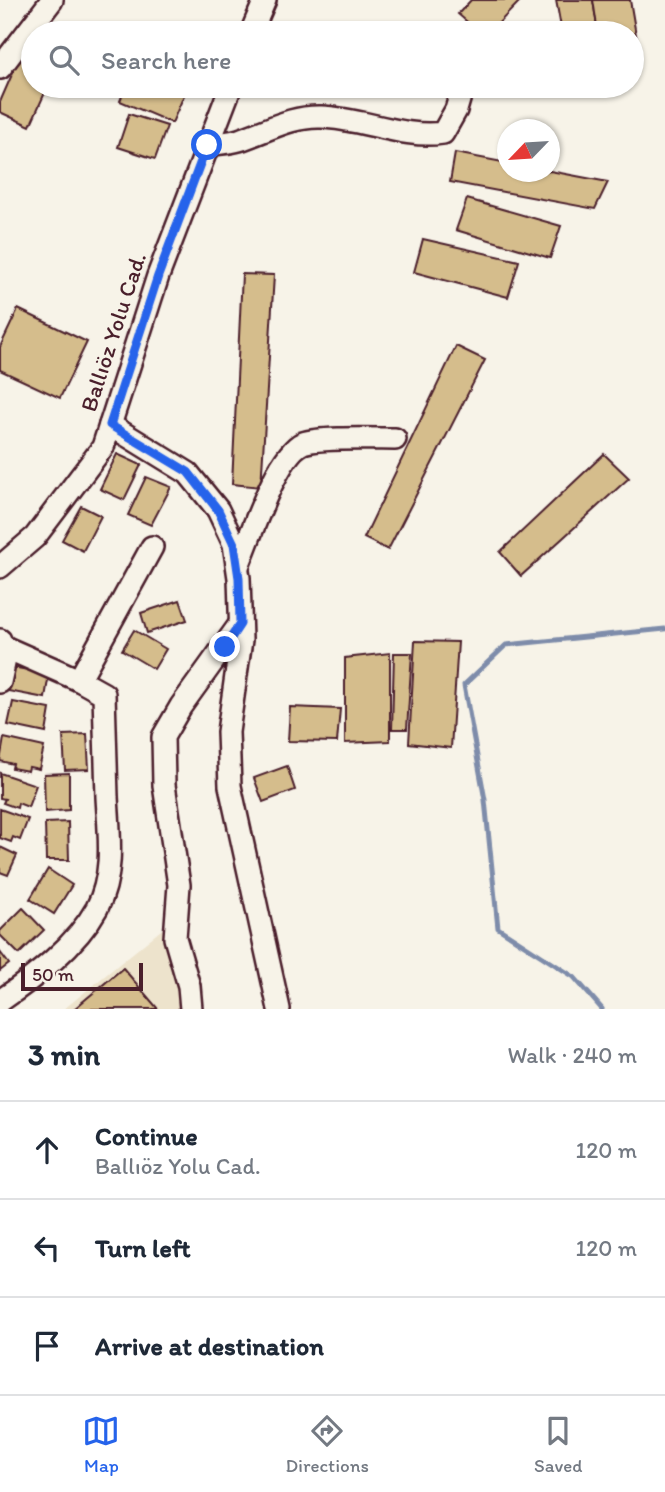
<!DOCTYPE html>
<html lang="en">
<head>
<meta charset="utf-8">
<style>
  :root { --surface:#fff; --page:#f2f2f3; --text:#1f2937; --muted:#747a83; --line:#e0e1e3; --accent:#2563eb }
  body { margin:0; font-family:Itim,sans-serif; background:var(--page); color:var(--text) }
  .compass { position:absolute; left:497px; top:119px; width:63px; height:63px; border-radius:50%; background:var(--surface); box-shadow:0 2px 5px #0004; rotate:245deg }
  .scale { position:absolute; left:21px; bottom:18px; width:122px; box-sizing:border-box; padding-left:7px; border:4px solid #4a1f2b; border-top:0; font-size:19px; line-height:24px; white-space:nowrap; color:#4a1f2b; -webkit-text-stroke:5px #f7f3e8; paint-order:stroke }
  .stop { position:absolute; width:21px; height:21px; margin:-16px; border:5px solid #2563eb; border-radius:50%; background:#fff }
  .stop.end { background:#2563eb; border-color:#fff; box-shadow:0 2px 7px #0008 }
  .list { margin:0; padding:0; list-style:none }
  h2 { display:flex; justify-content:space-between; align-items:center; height:91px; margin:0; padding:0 28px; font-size:30px }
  h2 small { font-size:23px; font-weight:400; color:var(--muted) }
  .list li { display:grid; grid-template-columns:46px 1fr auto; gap:21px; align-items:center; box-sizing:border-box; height:98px; padding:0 28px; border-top:2px solid var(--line) }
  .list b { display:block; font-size:26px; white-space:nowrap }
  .list p { margin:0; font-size:23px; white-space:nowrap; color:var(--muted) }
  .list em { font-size:23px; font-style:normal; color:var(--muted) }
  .icon { flex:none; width:38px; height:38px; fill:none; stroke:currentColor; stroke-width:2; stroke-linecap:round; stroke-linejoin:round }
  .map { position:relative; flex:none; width:665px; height:1009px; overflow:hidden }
  .search { position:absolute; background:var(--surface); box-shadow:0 2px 5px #0004; left:21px; right:21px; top:21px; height:77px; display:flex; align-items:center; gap:18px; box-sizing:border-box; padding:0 24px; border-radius:38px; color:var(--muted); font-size:26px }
  .sheet { height:385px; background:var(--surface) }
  nav { display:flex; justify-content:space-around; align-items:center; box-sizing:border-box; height:98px; border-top:2px solid var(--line); background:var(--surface); font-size:19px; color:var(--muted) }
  nav a { display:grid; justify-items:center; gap:4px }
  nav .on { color:var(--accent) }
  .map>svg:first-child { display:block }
</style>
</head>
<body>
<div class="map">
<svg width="665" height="1009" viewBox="0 0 665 1009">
  <rect width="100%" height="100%" fill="#f7f3e8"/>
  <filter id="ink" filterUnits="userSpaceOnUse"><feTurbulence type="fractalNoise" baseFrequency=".0143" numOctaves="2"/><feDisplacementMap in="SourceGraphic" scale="14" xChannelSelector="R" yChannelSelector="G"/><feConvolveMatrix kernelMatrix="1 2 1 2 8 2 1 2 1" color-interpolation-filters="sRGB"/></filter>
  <g filter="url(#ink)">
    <path fill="#ede3cc" d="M166,926L182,1009H64Z"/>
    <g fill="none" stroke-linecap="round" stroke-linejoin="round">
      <path stroke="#7e8caa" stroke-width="5" d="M602,1009L574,977L498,928L485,800L464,685L506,645L665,629"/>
    </g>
    <g fill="#d5bd8c" stroke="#4a1f2b" stroke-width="2">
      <path d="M471,0H521L489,33H480L458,14Z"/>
      <path d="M556,0H593L598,33H562Z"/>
      <path d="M593,0H630L640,58H632V33H598Z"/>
      <path d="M20,56L33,62V86H48L30,126L0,112V102Z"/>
      <path d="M126,86H170L185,93L172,123L120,101Z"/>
      <path d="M129,114L167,126L155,159L118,147Z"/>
      <path d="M455,153L508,163V172L550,171L608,182L595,209L450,182Z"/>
      <path d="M467,199L561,226L550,258L456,230Z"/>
      <path d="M423,239L519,261L508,297L414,272Z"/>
      <path d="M242,274L274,275L261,487L232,484Z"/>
      <path d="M18,309L87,342L60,398L0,370V347Z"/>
      <path d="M456,346L485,360L388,550L364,538Z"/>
      <path d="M117,454L141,465L124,500L100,489Z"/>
      <path d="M604,454L629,478L521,576L500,552Z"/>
      <path d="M146,477L171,487L151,525L128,515Z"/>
      <path d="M81,506L101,516L83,551L62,540Z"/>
      <path d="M180,600L187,620L147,633L141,613Z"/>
      <path d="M134,630L166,649L154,669L122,650Z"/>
      <path d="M415,641L458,642L451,748L409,743Z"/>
      <path d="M390,653V741L345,743V658Z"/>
      <path d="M394,653H412L407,729H392Z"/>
      <path d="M12,667L49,674L45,698L8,691Z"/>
      <path d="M13,702L50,709L46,733L8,725Z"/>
      <path d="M290,707L340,709L337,742L288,741Z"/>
      <path d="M87,734L89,769L65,770L63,735Z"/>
      <path d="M4,738L44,747L39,769L29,767L28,771L12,768L13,764L0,761Z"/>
      <path d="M287,766L295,790L263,802L254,778Z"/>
      <path d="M0,773L36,785L28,807L18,803L17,808L3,803L5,799L0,798Z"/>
      <path d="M69,773V810L45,812L44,774Z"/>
      <path d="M0,809L28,819L20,840L13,837L11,842L0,838Z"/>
      <path d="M68,822L69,860H46L45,823Z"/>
      <path d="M0,847L17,855L8,875L0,872Z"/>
      <path d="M48,869L72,885L54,914L30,899Z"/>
      <path d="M23,908L44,930L19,954L0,935V931Z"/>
      <path d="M0,952L9,964L0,971Z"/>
      <path d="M123,968L158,1009H74Z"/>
    </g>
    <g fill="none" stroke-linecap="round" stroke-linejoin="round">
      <defs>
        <g id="minor">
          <path d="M251,33L265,0"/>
          <path d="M0,68L52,0"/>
          <path d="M207,145C218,143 229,143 239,140C267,131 291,116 321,117C362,118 403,139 443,133L456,110L463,86"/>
          <path d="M110,425L188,473L218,510L234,544L239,578L241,640L228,732L230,786L279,1009"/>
          <path d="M238,566C250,538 277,454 303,443C319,437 375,439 395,439"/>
          <path d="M0,567L35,537L103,447L158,276L231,86"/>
          <path d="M0,640L5,659L0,682"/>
          <path d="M79,680L152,547"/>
          <path d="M0,1001C35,977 76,946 97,908C115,873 109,834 107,797C106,762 105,728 104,694L79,680L2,646"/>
          <path d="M191,1009L189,986L175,938L179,885L164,785L163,737L181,706L240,624"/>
        </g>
      </defs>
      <use href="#minor" stroke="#4a1f2b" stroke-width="26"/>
      <use href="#minor" stroke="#f7f3e8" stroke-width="21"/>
    </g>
  </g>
  <g fill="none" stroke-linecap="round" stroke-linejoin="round" filter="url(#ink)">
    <path stroke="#2563eb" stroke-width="9" d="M207,145L158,276L110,425L188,472L218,510L234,544L239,578L240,624L225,647"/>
  </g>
  <g text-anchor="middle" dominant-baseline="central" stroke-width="5" stroke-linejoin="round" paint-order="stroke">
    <g font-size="23" fill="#4a1f2b" stroke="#f7f3e8">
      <text transform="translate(113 332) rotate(-72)">Ballıöz Yolu Cad.</text>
    </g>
  </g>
</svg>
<svg class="compass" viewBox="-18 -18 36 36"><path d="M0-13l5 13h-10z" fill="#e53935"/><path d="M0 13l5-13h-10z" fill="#747a83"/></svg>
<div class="scale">50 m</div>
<div class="stop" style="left:207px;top:145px"></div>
<div class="stop end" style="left:225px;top:647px"></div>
<div class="search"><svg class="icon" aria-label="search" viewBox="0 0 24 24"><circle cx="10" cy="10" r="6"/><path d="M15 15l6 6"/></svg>Search here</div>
</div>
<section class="sheet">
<h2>3 min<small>Walk · 240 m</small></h2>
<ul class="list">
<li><svg class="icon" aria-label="ahead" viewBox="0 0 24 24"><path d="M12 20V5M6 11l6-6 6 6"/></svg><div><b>Continue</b><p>Ballıöz Yolu Cad.</p></div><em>120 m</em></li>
<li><svg class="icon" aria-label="left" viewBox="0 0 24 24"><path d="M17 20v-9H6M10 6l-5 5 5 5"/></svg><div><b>Turn left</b></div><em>120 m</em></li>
<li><svg class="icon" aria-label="arrive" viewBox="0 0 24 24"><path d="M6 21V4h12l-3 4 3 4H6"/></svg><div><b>Arrive at destination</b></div></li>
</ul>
</section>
<nav>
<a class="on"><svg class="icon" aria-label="map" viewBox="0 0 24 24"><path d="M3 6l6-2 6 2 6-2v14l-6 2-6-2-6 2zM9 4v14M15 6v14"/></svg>Map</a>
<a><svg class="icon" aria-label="directions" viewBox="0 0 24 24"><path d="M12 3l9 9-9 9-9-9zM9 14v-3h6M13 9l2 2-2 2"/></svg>Directions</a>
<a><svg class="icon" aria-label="saved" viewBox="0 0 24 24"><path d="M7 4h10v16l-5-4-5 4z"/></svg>Saved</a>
</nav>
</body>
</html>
